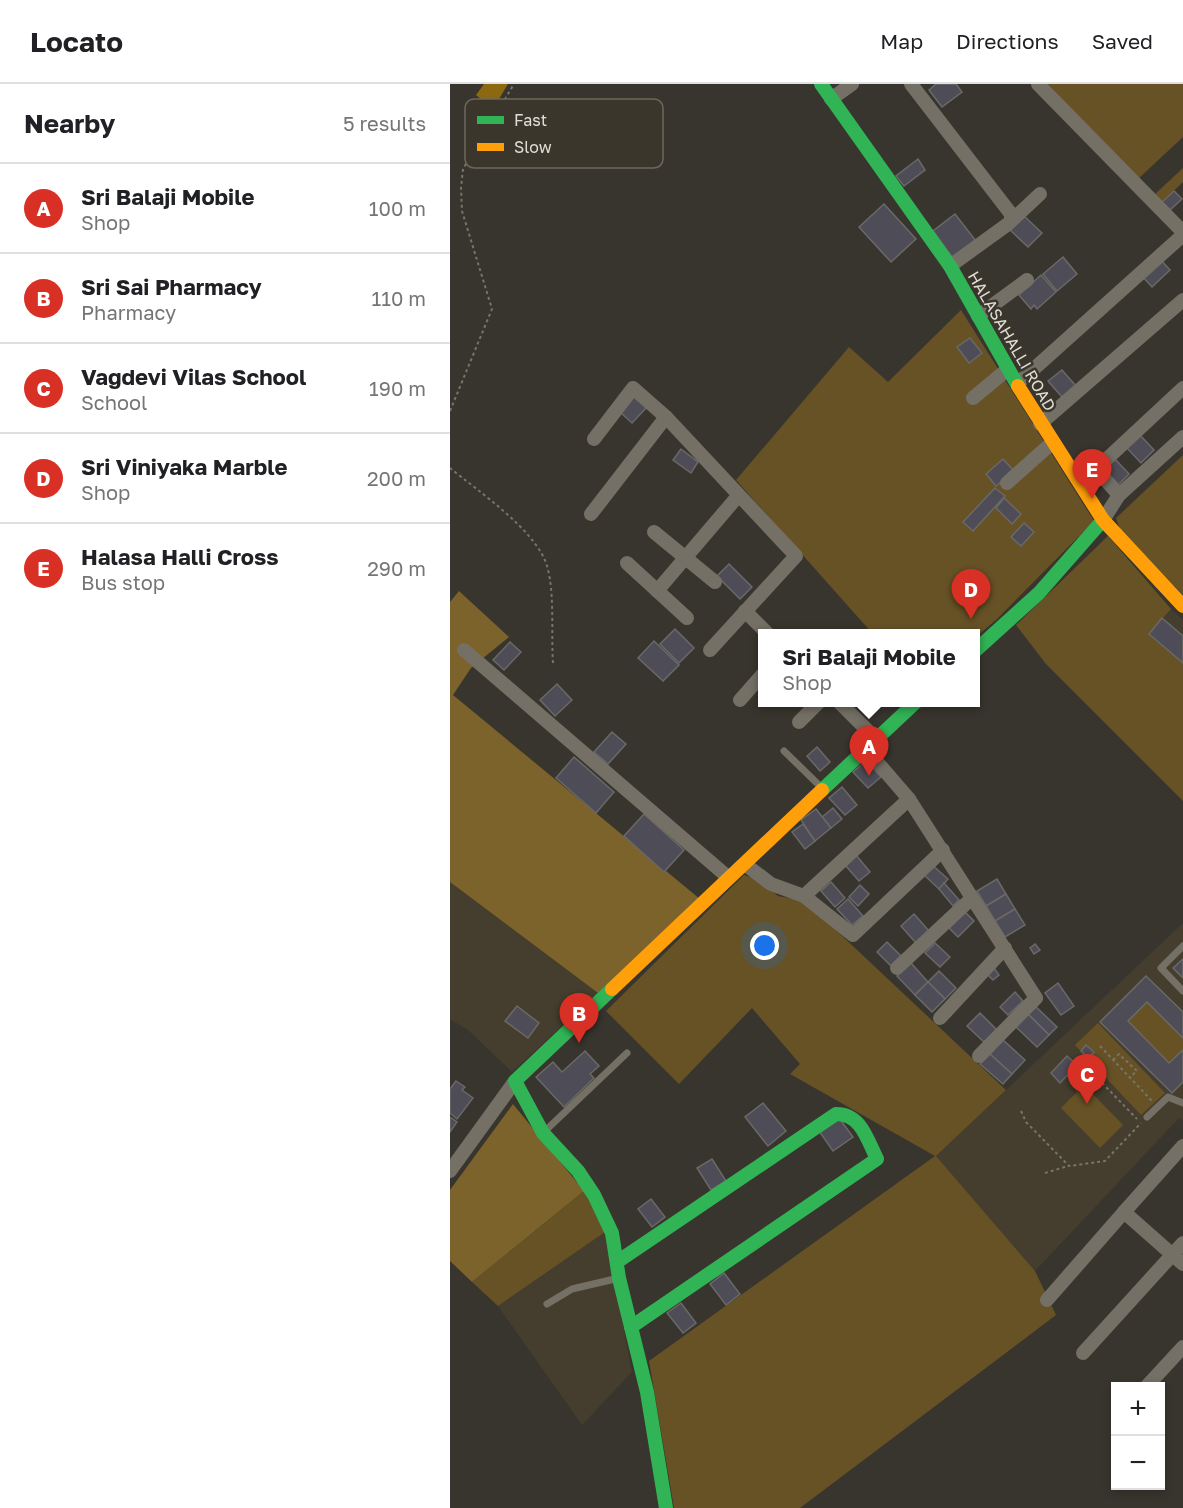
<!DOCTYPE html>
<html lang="en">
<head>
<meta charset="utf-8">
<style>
  :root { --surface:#fff; --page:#f6f6f6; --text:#202124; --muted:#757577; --line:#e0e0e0; --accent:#d93025 }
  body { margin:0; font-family:"Golos Text",sans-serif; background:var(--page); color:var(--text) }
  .controls { position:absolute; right:18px; bottom:18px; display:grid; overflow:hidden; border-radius:0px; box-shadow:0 3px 9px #0003 }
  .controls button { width:54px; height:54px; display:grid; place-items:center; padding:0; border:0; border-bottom:2px solid var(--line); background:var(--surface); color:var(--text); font:30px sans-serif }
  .you { position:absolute; left:315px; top:862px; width:21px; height:21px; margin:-15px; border:4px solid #fff; border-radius:50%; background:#1a73e8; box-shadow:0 0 0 9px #1a73e833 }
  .badge { display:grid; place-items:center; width:39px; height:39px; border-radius:50%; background:var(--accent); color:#fff; font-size:20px; font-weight:700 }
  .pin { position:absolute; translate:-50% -50px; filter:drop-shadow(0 2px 3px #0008) }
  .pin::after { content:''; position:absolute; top:32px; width:21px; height:18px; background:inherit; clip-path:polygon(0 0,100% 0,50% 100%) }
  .popup { position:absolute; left:308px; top:545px; width:222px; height:78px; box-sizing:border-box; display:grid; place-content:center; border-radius:0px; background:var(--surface); filter:drop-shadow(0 2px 4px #0005); font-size:20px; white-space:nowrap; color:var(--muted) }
  .popup b { font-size:22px; color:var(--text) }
  .popup::after { content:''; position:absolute; left:50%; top:100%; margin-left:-12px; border:12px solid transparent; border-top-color:var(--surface) }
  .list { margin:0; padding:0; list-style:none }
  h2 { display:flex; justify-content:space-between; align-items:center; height:78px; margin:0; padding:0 24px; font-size:26px }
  h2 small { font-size:20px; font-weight:400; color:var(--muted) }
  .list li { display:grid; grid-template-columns:39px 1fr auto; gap:18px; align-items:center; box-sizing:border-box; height:90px; padding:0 24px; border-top:2px solid var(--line) }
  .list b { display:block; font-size:22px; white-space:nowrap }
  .list p { margin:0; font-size:20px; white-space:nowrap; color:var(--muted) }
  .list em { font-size:20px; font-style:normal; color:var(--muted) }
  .map { position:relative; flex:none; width:733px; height:1424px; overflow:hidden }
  header { display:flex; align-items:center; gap:36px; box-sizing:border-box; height:84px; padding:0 30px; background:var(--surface); border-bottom:2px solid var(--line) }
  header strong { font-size:28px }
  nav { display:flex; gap:33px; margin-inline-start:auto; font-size:21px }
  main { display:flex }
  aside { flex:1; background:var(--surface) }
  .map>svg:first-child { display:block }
</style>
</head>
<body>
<header>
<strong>Locato</strong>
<nav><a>Map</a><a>Directions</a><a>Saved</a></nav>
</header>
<main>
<aside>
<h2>Nearby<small>5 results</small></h2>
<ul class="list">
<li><span class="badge">A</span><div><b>Sri Balaji Mobile</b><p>Shop</p></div><em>100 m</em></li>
<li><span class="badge">B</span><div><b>Sri Sai Pharmacy</b><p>Pharmacy</p></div><em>110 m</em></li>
<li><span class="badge">C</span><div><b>Vagdevi Vilas School</b><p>School</p></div><em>190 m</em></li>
<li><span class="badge">D</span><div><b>Sri Viniyaka Marble</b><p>Shop</p></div><em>200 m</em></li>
<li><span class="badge">E</span><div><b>Halasa Halli Cross</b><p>Bus stop</p></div><em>290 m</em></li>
</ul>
</aside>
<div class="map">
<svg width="733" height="1424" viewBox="0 0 733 1424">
  <rect width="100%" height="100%" fill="#38352e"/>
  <g fill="#453e2e">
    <path d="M721,525L733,536V579L699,550Z"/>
    <path d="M0,798L148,909L62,988L18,946L0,935Z"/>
    <path d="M733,839V1037L729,1034L585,1187L486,1072Z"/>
    <path d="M155,1148L182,1288L132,1341L48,1222Z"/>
  </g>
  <g fill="#675226">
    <path d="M598,0H733V53L688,95Z"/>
    <path d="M733,84V98L711,119L704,111Z"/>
    <path d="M511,226L644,437L547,535L526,553V550L422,549L286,396L399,263L438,298Z"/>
    <path d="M733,371V511L670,445L666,434Z"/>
    <path d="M658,452L721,525L699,550L733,579V717L596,580L566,541Z"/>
    <path d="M294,791L310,796L328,812L355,817L556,1006L486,1072L585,1187L606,1231L350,1424H224L199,1277L485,1072L340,990L350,980L302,924L229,1000L156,927Z"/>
    <path d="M697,918L733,954V966L719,979L678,937Z"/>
    <path d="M648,939L715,1009L691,1031L625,961Z"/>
    <path d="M634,1001L673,1041L650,1064L611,1024Z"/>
    <path d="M134,1107L155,1148L48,1222L22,1198Z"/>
  </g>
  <g fill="#7c622b">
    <path d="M9,507L59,553L21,584L3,611L250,815L148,909L0,798V518Z"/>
    <path d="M63,1020L134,1107L22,1198L0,1177V1106Z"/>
  </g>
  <path fill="#8c6910" d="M34,0H58L43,25L26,11Z"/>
  <g fill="#4e4c56" stroke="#6a6968" stroke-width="1.5">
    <path d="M486,0H506L512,8L492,23L479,6Z"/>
    <path d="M468,75L475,86L454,102L446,92Z"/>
    <path d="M724,107L732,115L719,127L711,119Z"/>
    <path d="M434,120L466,155L441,178L409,143Z"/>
    <path d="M505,130L526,157L503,174L483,147Z"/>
    <path d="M573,131L592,149L578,163L559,145Z"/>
    <path d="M613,173L627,190L607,207L593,190Z"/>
    <path d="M709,174L720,186L702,203L691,191Z"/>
    <path d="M591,191L606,208L587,225L584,221L581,225L569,211Z"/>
    <path d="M520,254L532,269L519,279L507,263Z"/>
    <path d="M612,286L626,302L612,313L598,297Z"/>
    <path d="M185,311L197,323L182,339L169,327Z"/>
    <path d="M690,351L704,366L691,379L677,364Z"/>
    <path d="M231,365L248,378L241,389L223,376Z"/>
    <path d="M553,375L564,387L546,402L536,390Z"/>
    <path d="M665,375L679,390L668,401L653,386Z"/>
    <path d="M545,404L555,412L523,447L513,438Z"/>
    <path d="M554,414L571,430L562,440L546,424Z"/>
    <path d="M574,439L584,448L571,462L561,453Z"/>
    <path d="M279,480L302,503L290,515L267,492Z"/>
    <path d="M712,534L733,552V579L699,550Z"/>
    <path d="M225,545L244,564L229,579L210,560Z"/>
    <path d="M204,557L229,581L213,597L188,574Z"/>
    <path d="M60,558L71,568L54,586L43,576Z"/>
    <path d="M107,600L122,616L105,632L90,616Z"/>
    <path d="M162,648L176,660L158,680L144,668Z"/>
    <path d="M367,663L380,678L370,687L357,672Z"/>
    <path d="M124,673L164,708L146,729L106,694Z"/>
    <path d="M416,677L431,693L418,704L403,688Z"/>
    <path d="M392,703L407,721L395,731L379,714Z"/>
    <path d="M383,724L392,735L381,744L372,733Z"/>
    <path d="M366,725L381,744L365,757L351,736Z"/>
    <path d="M194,730L234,766L214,788L174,752Z"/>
    <path d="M353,740L365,757L355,765L342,748Z"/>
    <path d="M406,771L420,788L409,797L395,781Z"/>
    <path d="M481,780L498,795L489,805L472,789Z"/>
    <path d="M547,795L556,810L536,822L527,807Z"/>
    <path d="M381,798L395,814L385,823L371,807Z"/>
    <path d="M494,799L509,816L503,822L489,805Z"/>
    <path d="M410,801L419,810L408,822L399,813Z"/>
    <path d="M556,810L565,825L545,837L536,822Z"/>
    <path d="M398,815L413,832L402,841L387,825Z"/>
    <path d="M565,825L575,841L555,853L545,837Z"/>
    <path d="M515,828L524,837L508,853L499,844Z"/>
    <path d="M464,830L479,847L466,859L451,842Z"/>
    <path d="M437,858L452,873L442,883L427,868Z"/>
    <path d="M485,859L500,873L490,883L475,869Z"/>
    <path d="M585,860L590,866L584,870L580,864Z"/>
    <path d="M733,875V894L723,884Z"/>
    <path d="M461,879L478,898L465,911L447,892Z"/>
    <path d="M544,884L549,891L543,896L537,890Z"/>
    <path d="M489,887L506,904L495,915L478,898Z"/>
    <path d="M696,892L733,928V954L697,918L678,937L719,979L733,966V998L722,1009L650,938Z"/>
    <path d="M478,898L495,915L482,928L465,911Z"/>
    <path d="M608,899L624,922L611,931L595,909Z"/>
    <path d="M565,908L573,917L558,931L550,923Z"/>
    <path d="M584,921L607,943L599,951L577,929Z"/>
    <path d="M67,922L89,939L78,954L55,937Z"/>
    <path d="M530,929L547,946L534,958L517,942Z"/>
    <path d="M577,929L599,951L587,963L565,942Z"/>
    <path d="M553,956L575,976L562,990L540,970Z"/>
    <path d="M636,961L644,968L638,974L631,967Z"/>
    <path d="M135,967L149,982L140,990L144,994L114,1023L86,993L103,978L112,988Z"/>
    <path d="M540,970L562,990L553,1000L530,980Z"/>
    <path d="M617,972L627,981L610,999L601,989Z"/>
    <path d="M6,997L15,1003L12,1006L23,1014L7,1035L0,1029V1005Z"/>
    <path d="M313,1019L336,1047L318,1062L295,1033Z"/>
    <path d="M0,1033L7,1038L0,1048Z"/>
    <path d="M389,1034L403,1053L383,1067L369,1047Z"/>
    <path d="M262,1075L276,1097L261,1106L247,1084Z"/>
    <path d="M201,1115L215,1133L202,1143L188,1125Z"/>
    <path d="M274,1189L290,1210L276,1221L260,1200Z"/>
    <path d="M231,1219L246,1239L233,1249L217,1229Z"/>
  </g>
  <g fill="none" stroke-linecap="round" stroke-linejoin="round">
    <g stroke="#78736b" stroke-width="2" stroke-dasharray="3 3" stroke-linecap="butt">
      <path d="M0,327L42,225L12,127L11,104L13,85L64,0"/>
      <path d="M0,384C28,407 87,447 97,482C105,509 101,550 103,579"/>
      <path d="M650,962L702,1017"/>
      <path d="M627,973L687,1035"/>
      <path d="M663,976L669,970L687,987L680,993"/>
      <path d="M571,1027L576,1038L619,1082L655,1077L691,1039"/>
      <path d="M595,1089L618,1082"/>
    </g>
    <g stroke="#757065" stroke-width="7">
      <path d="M334,667L373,705"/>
      <path d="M733,862L711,884L733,907"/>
      <path d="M697,1033L718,1013L733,1019"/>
      <path d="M95,1047L177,969"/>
      <path d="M97,1220L122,1205L169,1194"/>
    </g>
    <g stroke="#757065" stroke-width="14">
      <path d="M461,0L561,130V135"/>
      <path d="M588,0L733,148"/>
      <path d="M381,15L402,0"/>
      <path d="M500,182L558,140L590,110"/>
      <path d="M528,232L577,196"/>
      <path d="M568,299L733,151"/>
      <path d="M523,314L558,285"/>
      <path d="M590,340L733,216"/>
      <path d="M144,355L183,304L216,333L346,472L260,566"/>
      <path d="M557,399L603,358"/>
      <path d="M669,411L646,385L733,304"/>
      <path d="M141,430L216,333"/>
      <path d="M653,436L669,411L733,353"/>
      <path d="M204,448L265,498"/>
      <path d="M177,479L237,534"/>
      <path d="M207,507L288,412"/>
      <path d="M295,527L318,550"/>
      <path d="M14,566L279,794"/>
      <path d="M290,616L312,591"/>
      <path d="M389,618L426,655"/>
      <path d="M349,638L369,618"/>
      <path d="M416,665L459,715L586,914L529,972"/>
      <path d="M296,781L321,800L354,812L403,851L493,766"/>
      <path d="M354,812L459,715"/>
      <path d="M447,884L521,815"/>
      <path d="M490,934L555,864"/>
      <path d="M733,1062L674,1128L733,1180"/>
      <path d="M0,1087L65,997"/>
      <path d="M597,1216L674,1128"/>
      <path d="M633,1269L733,1159"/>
      <path d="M697,1302L733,1263"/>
    </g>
    <g stroke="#30b455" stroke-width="14">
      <path d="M371,0L500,182L568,302"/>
      <path d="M526,566L589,509L653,436"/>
      <path d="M372,706L466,618"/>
      <path d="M162,905L65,997L93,1049L128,1087L144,1111L162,1149L169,1194L197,1308L216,1424"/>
      <path d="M167,1178L386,1030C411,1030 417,1055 427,1075L181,1243"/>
    </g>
    <g stroke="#ff9f0a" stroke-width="14">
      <path d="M568,302L653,436L733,522"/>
      <path d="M162,905L372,706"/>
    </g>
  </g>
  <g text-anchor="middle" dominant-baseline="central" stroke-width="5" stroke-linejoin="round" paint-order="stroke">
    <g font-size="16" fill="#e0ddd6" stroke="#3b362b">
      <text transform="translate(562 257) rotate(60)">HALASAHALLI ROAD</text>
    </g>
  </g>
  <rect x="15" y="15" width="198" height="69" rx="9" fill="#3b362b" stroke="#6d685e" stroke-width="1.5"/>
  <rect x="27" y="32" width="27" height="8" fill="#30b455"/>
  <rect x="27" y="59" width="27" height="8" fill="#ff9f0a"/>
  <g font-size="16" fill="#e0ddd6">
    <text x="64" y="42">Fast</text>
    <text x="64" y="69">Slow</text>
  </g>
</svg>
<div class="controls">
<button>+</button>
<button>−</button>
</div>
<div class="you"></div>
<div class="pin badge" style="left:419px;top:692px">A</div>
<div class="popup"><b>Sri Balaji Mobile</b>Shop</div>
<div class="pin badge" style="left:129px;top:959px">B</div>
<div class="pin badge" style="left:637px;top:1020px">C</div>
<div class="pin badge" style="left:521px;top:535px">D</div>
<div class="pin badge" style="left:642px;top:415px">E</div>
</div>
</main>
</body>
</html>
